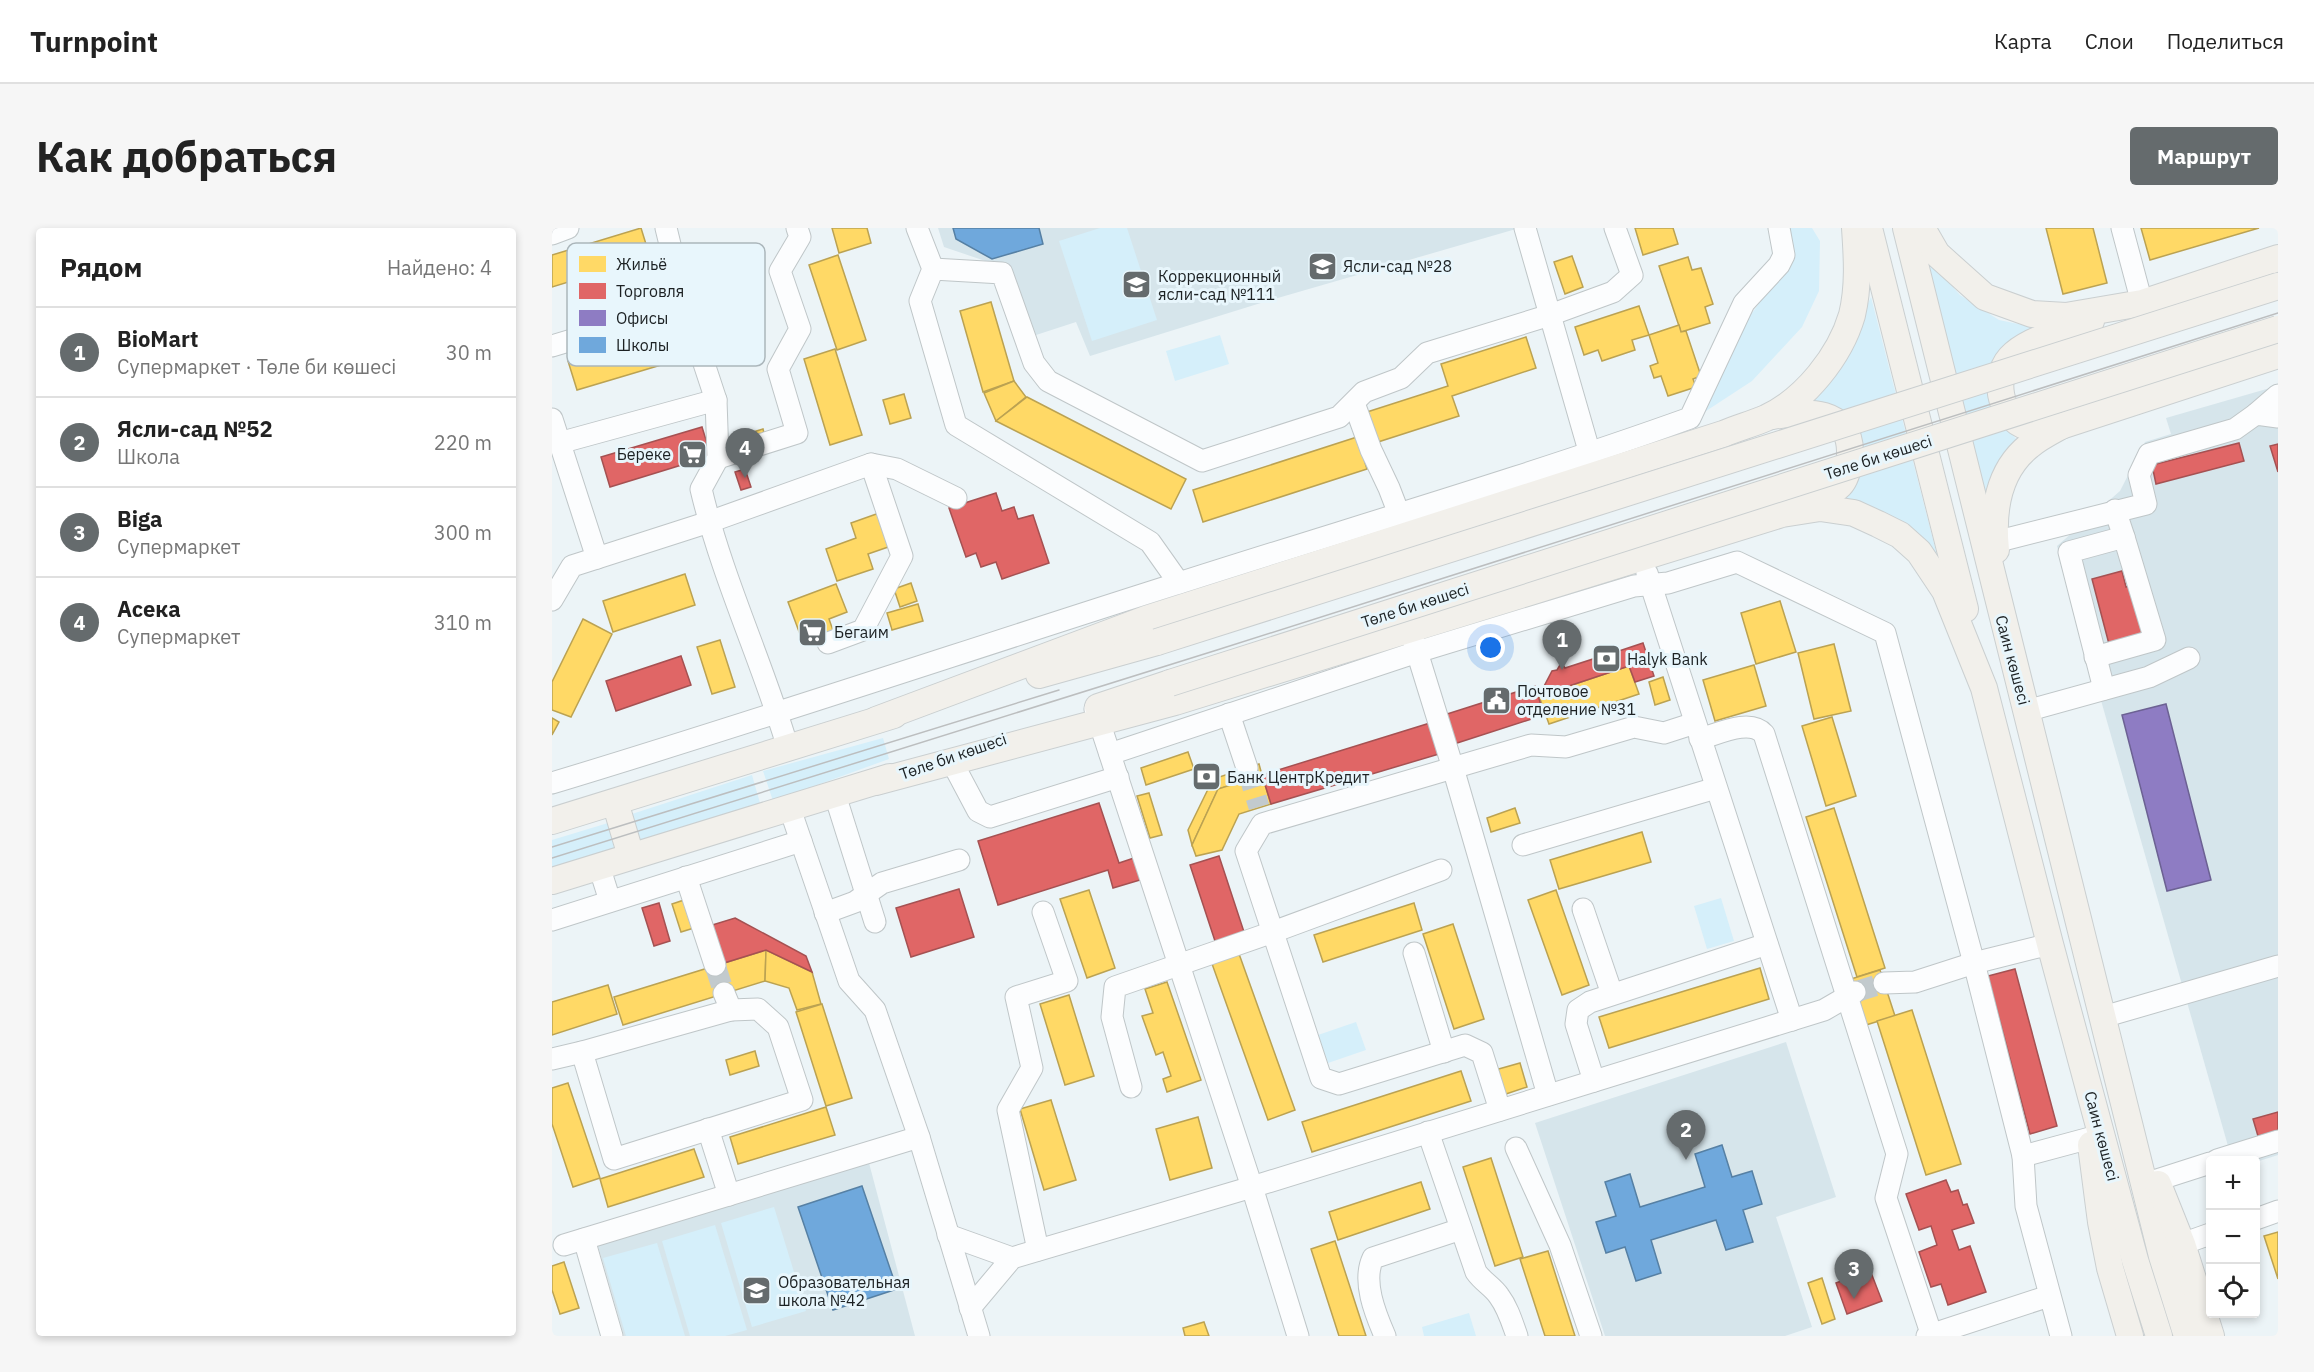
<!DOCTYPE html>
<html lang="ru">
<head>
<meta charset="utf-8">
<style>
  :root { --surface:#fff; --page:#f6f6f6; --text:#222; --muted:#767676; --line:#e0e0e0; --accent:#656b6d }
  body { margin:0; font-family:"IBM Plex Sans",sans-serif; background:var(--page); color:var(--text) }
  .controls { position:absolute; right:18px; bottom:18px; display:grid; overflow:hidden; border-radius:6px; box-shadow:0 3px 9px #0003 }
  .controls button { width:54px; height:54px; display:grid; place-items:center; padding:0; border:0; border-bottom:2px solid var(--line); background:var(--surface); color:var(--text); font:30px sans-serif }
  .you { position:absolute; left:939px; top:420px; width:21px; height:21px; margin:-15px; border:4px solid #fff; border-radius:50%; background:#1a73e8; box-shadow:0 0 0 9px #1a73e833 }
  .badge { display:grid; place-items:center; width:39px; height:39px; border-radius:50%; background:var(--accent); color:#fff; font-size:20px; font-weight:700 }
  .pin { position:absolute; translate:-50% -50px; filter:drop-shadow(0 2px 3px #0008) }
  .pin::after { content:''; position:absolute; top:32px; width:21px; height:18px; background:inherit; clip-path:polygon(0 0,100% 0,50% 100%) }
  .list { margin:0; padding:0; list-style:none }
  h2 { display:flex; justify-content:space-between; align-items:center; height:78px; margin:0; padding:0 24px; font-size:26px }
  h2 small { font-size:20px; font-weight:400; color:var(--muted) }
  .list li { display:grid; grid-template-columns:39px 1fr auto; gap:18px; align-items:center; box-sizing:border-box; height:90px; padding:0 24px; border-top:2px solid var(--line) }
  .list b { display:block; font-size:22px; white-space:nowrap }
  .list p { margin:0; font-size:20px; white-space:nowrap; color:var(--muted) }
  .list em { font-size:20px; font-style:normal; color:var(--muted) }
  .icon { flex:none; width:33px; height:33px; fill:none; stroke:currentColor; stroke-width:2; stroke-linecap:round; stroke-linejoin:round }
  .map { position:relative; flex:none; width:1726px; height:1108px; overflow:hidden; border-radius:6px }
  header { display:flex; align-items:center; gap:36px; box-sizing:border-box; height:84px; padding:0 30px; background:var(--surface); border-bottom:2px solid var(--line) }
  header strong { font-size:28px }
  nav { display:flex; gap:33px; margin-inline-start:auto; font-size:21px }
  .intro { display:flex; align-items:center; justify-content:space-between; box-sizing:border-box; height:144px; padding:0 36px }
  h1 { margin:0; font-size:42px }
  .button { padding:15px 27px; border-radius:6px; background:var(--accent); color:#fff; font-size:21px; font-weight:700 }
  main { display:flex; gap:36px; padding:0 36px }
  aside { flex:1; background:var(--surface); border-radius:6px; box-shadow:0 3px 9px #0003 }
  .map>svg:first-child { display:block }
</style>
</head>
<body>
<header>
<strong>Turnpoint</strong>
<nav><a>Карта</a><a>Слои</a><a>Поделиться</a></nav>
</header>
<div class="intro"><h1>Как добраться</h1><a class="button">Маршрут</a></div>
<main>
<aside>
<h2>Рядом<small>Найдено: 4</small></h2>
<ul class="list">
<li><span class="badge">1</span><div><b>BioMart</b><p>Супермаркет · Төле би көшесі</p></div><em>30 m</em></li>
<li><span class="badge">2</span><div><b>Ясли-сад №52</b><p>Школа</p></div><em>220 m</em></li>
<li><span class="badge">3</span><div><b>Biga</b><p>Супермаркет</p></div><em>300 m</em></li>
<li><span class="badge">4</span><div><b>Асека</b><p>Супермаркет</p></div><em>310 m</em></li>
</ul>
</aside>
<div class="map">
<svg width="1726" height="1108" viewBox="0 0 1726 1108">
  <rect width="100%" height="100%" fill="#ecf4f7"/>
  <g fill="#d6e5eb">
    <path d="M386,0H964V1L712,74L538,128L524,94L481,108L457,41L392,19Z"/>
    <path d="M1718,160L1726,174V927L1704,934L1680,932L1505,318L1568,263L1593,214L1619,206L1614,190Z"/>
    <path d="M1234,814L1284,969L1224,989L1260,1099L1233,1108H1053L983,895Z"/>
    <path d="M317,935L363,1108H72L46,1018Z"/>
  </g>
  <g fill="#d5effa">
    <path d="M548,0H575L605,92L540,113L507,13Z"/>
    <path d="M1235,0H1260L1268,13L1267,63L1250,99L1200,153L1151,185L1184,108L1226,48Z"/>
    <path d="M1366,20L1408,67L1447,92L1490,101L1455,118L1448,193L1466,213C1447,233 1438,247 1430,274Z"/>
    <path d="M1319,69L1387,335L1281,273L1299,203L1249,177L1297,116Z"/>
    <path d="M668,107L677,136L623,153L614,123Z"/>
    <path d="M331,510L337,531L221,573L211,543Z"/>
    <path d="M200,547L208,575L87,612L80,586Z"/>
    <path d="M56,595L62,620L0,639V612Z"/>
    <path d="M1169,670L1182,713L1155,721L1142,678Z"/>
    <path d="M804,794L814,822L776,835L766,807Z"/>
    <path d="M222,979L254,1083L200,1099L169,995Z"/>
    <path d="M163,997L195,1102L173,1108H138L110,1013Z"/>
    <path d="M105,1015L133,1108H74L51,1030Z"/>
    <path d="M917,1085L924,1108H872L870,1099Z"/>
  </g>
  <g fill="#ffd966" stroke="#bba252" stroke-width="1.5">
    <path d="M89,0L98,29L0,59V27Z"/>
    <path d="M280,0H315L319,15L287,25Z"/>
    <path d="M1083,0H1121L1126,16L1091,27Z"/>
    <path d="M1494,0H1541L1555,55L1511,66Z"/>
    <path d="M1589,0H1707L1598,32Z"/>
    <path d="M286,27L314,112L285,122L257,37Z"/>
    <path d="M1020,28L1031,59L1013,66L1002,34Z"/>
    <path d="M1136,29L1140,42L1149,40L1161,76L1153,79L1158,95L1129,104L1107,38Z"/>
    <path d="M439,74L462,153L431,164L408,83Z"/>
    <path d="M1087,78L1097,107L1080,112L1083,122L1050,133L1046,122L1032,127L1023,99Z"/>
    <path d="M1127,97L1129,104L1134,103L1149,148L1141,151L1144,159L1116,168L1109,148L1102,150L1098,138L1106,135L1097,107Z"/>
    <path d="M117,102L126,132L25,162L16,133Z"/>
    <path d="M974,109L984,140L900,168L907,188L826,214L815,184L896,158L889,136Z"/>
    <path d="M283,121L310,207L278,217L252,131Z"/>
    <path d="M462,153L474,169L444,193L432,165Z"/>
    <path d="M352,166L359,190L338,196L331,172Z"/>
    <path d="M475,169L634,251L619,281L444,193Z"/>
    <path d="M211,201L214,214L192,220L188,208Z"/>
    <path d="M805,209L815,241L651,294L641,262Z"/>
    <path d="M330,284L342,317L316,326L321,341L285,353L274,321L304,310L299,295Z"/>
    <path d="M133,346L143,377L61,404L51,373Z"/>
    <path d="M359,355L365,373L348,379L342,361Z"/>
    <path d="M284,356L295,384L277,391L282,405L252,417L236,374Z"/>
    <path d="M1228,373L1244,424L1204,436L1189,385Z"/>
    <path d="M366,376L371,393L340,402L335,385Z"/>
    <path d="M31,391L60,406L19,489L0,482V454Z"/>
    <path d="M168,412L183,459L160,466L145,419Z"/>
    <path d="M1282,416L1299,483L1262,491L1246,425Z"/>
    <path d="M1202,437L1214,478L1163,493L1151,452Z"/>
    <path d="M1077,438L1087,466L997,496L987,468Z"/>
    <path d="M1111,449L1118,472L1103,477L1097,454Z"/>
    <path d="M1280,489L1304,568L1274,578L1250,498Z"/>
    <path d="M0,490L7,494L0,507Z"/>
    <path d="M636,524L642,541L594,557L589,540Z"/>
    <path d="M707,536L710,547L666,561L640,617L636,602L661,551Z"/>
    <path d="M710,547L719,576L687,586L670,622L644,628L640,617L666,561Z"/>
    <path d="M597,565L610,607L598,610L585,568Z"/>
    <path d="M963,580L968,595L939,604L935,590Z"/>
    <path d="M1282,580L1333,740L1305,749L1254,589Z"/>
    <path d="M1090,604L1099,634L1007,661L998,632Z"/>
    <path d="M537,662L563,740L535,750L508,671Z"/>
    <path d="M1004,662L1037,757L1010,767L976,672Z"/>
    <path d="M132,672L142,700L129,704L120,676Z"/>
    <path d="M862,675L870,702L771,734L762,707Z"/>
    <path d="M901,696L932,791L902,801L871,706Z"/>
    <path d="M214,722L213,753L71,797L62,769Z"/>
    <path d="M214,722L260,744L269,776L245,782L237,760L213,753Z"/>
    <path d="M686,723L743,882L716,892L659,733Z"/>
    <path d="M1208,740L1217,771L1057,820L1047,789Z"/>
    <path d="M1328,742L1343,788L1314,797L1299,751Z"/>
    <path d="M615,754L649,852L615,864L611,851L619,848L611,824L604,827L590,788L601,785L593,761Z"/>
    <path d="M56,757L65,786L0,807V774Z"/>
    <path d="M517,767L542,848L513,857L488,776Z"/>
    <path d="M270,776L300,870L274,878L244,784Z"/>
    <path d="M1360,782L1409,936L1374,947L1325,793Z"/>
    <path d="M203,823L207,838L178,847L174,832Z"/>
    <path d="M968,835L975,859L951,867L943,842Z"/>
    <path d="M909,843L919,873L760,924L750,894Z"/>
    <path d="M16,855L48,950L21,959L0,896V860Z"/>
    <path d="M499,872L524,952L492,962L468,881Z"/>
    <path d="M274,879L283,907L186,936L178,909Z"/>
    <path d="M646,889L660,940L618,952L604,901Z"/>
    <path d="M142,921L152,949L56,979L48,951Z"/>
    <path d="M939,930L971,1029L943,1038L911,939Z"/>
    <path d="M869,954L878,981L786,1012L777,984Z"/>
    <path d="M1726,1004V1051L1712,1008Z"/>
    <path d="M783,1013L814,1108H787L759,1021Z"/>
    <path d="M996,1023L1023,1108H993L968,1031Z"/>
    <path d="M12,1034L27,1080L8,1086L0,1062V1038Z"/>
    <path d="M1270,1050L1283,1091L1270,1096L1256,1055Z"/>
    <path d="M652,1094L657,1108H633L631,1100Z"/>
  </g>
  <g fill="#e06666" stroke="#a55152" stroke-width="1.5">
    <path d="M150,199L159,228L58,259L49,229Z"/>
    <path d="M1687,215L1692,233L1604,256L1600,237Z"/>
    <path d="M1726,216V244L1718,218Z"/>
    <path d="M193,241L199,259L189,262L183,244Z"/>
    <path d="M444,265L450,283L462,279L466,291L481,287L497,335L450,351L444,334L429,339L424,325L414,329L397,280Z"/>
    <path d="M1570,343L1574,359L1581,357L1594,407L1557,416L1540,351Z"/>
    <path d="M1091,415L1102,448L1083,454L1077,438L987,468L1000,443L1005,442L1008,437H1011L1013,440L1047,429L1051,423L1058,426Z"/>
    <path d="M129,428L139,457L64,483L54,453Z"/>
    <path d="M983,458L992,487L902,516L892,487Z"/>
    <path d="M878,495L887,526L719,576L710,547Z"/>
    <path d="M547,575L567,635L582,630L588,652L561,660L556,642L446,677L426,613Z"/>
    <path d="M667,628L693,707L664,716L638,637Z"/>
    <path d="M407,661L422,709L359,729L344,680Z"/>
    <path d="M107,675L118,713L102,718L90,680Z"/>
    <path d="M183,690L254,728L260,744L214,722L169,736L157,698Z"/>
    <path d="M1463,741L1505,898L1478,906L1436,748Z"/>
    <path d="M1726,884V902L1706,908L1701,891Z"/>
    <path d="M1394,952L1399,964L1406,962L1411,977L1415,976L1422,995L1400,1002L1407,1022L1418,1018L1434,1064L1396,1077L1389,1056L1379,1059L1367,1024L1385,1017L1379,998L1367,1002L1354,966Z"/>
    <path d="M1318,1042L1330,1073L1295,1086L1284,1055Z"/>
  </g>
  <path fill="#8e7cc3" stroke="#6c6193" stroke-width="1.5" d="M1614,476L1659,652L1615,663L1570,487Z"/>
  <g fill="#6fa8dc" stroke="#5680a4" stroke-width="1.5">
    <path d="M401,0H487L491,16L440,31L404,11Z"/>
    <path d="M1170,917L1180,949L1200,943L1210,976L1191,982L1201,1014L1174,1022L1164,992L1099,1012L1109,1045L1084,1053L1073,1019L1054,1025L1044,994L1064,988L1053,954L1078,946L1088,979L1153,959L1143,926Z"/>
    <path d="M310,958L345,1061L281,1082L246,979Z"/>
  </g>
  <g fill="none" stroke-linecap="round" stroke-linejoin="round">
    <g stroke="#c2cacd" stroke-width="21" stroke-dasharray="21 10" stroke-linecap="butt">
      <path d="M695,540L707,579"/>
      <path d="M163,737L172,765"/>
      <path d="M1303,764L1332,755"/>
    </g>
    <defs>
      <g id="minor">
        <path d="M114,0L133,78L164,172L166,230L149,261C170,350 210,433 236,520"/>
        <path d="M365,0L381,41L368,73L404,197L598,314L627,355"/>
        <path d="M973,0L1038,226"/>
        <path d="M1570,0L1590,75"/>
        <path d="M0,6L16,0"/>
        <path d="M381,41L450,45L482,135L496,153L650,233L787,189L812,164L849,150L875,125L998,87L1061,64L1080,47L1063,0"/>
        <path d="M0,118L133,78"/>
        <path d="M802,175L819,222L837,260L847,286"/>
        <path d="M1704,186L1726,167"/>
        <path d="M0,191L45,330L157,294L319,236L350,328L311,402L276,415"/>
        <path d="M7,215L164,172"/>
        <path d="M166,230L245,205L226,141L248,101L228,43L248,9L245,0"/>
        <path d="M319,236L345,241L404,270"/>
        <path d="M1443,314L1594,276L1587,247L1597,226L1683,201L1704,186L1726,189"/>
        <path d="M1095,345L1240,792"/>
        <path d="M0,372L20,338L45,330"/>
        <path d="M861,411L901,540L996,867"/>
        <path d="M1543,429L1603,412L1572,309"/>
        <path d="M1552,461L1517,324L1572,309L1563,282"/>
        <path d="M543,481L700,959L746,1108"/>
        <path d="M1474,483L1597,449L1637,430"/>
        <path d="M677,486L695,540"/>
        <path d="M1148,511C1166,506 1198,490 1212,506L1345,926L1334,970L1380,1108"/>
        <path d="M558,526L865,424L1082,358L1116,355L1185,334L1333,405L1422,735L1471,928L1474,978L1509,1108"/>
        <path d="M400,534L426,583L438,589L566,549"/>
        <path d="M0,555C209,492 416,422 624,356C795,301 968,251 1138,190L1192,75L1227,37L1232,27L1227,0"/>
        <path d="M283,567L323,694"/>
        <path d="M238,581L297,753L323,782L367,909L427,1108"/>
        <path d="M971,617L1164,560"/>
        <path d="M47,638L58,673"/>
        <path d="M134,649L163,737"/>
        <path d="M1031,681L1060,766"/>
        <path d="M273,685L303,674L330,655L407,632"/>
        <path d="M0,692L249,613"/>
        <path d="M862,725L892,824"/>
        <path d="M1332,755L1363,754L1422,735L1498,716"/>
        <path d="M172,765L179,782"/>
        <path d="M206,781L226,799L250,872L62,931L30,824L179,782Z"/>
        <path d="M1551,789L1726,738"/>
        <path d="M0,831L30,824"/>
        <path d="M1042,853L1024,796L1026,782L1038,774L1215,716"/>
        <path d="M579,859L560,789L563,759L721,704L889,642"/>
        <path d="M948,882L930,825L913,817L787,856L769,850L694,623L710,596L979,517L1014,519L1082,499L1112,505L1143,495"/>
        <path d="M156,901L177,967"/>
        <path d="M876,904L924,1044C931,1054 941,1059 947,1068C956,1080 960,1094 965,1108"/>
        <path d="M964,920L1008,1017L1039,1108"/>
        <path d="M1471,928L1538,910"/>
        <path d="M1665,932L1726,913"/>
        <path d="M1605,952L1658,935"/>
        <path d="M1704,991L1726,983"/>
        <path d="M396,1007L460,1030"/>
        <path d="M32,1011L60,1108"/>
        <path d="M1630,1016L1658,1006"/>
        <path d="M12,1017L367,909"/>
        <path d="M486,1022L456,882L480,840L464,769L515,753L491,684"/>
        <path d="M418,1080L460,1030L700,959L1272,782L1303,764"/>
        <path d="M833,1108C823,1085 810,1053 821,1030L909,1001"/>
        <path d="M1375,1108L1497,1068"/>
      </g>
      <g id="major">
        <path d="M1317,0L1413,381"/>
        <path d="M1354,0L1610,1028L1635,1108"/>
        <path d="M1370,0L1385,26L1433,69L1480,86L1514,88L1590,75L1726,30"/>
        <path d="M1221,188C1253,183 1300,180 1298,227C1297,237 1295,250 1288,257C1277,268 1260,273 1246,279"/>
        <path d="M1509,198C1499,198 1486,201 1476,199C1446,191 1439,145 1462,126C1482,109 1513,103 1539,93"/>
        <path d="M1444,322C1440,284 1446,243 1477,218C1486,210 1498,204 1509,198L1726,127"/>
        <path d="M487,447L605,414"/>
        <path d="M546,479L618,455"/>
        <path d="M324,492L594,391L1171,206C1185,200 1200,196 1214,190C1253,172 1288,128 1300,87C1307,58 1305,29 1303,0"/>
        <path d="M324,554L623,474L1230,286L1268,280L1302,285L1326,296L1348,307L1367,324L1393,363L1432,460L1498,716L1583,1032L1607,1108"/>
        <path d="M63,574L79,628"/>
        <path d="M0,593L342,487"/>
        <path d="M0,653L338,549"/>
        <path d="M1539,917L1549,994L1558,1040L1578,1108"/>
        <path d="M1606,956L1630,1016L1659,1108"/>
      </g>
    </defs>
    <use href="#minor" stroke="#bfc6c8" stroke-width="23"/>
    <use href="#major" stroke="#cacfd0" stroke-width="28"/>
    <use href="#minor" stroke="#fcfdfe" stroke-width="21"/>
    <use href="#major" stroke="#f2f0eb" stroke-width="26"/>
    <g stroke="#bcbebf" stroke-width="1.5">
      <path d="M0,619L507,462"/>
      <path d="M0,630L665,422L1726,85"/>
    </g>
    <defs>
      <g id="major-bridge">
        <path d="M605,414L1726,58"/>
        <path d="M618,455L1726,101"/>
      </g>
    </defs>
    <use href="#major-bridge" stroke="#cacfd0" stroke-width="28" stroke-linecap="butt"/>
    <use href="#major-bridge" stroke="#f2f0eb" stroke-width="26"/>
  </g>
  <defs>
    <symbol id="school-square" viewBox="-11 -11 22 22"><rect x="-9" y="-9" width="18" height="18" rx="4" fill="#656b6d" stroke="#e8f6fc"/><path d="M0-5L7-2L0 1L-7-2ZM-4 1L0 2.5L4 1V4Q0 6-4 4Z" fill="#fff"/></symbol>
    <symbol id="supermarket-square" viewBox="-11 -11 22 22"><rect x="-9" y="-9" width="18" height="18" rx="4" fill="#656b6d" stroke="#e8f6fc"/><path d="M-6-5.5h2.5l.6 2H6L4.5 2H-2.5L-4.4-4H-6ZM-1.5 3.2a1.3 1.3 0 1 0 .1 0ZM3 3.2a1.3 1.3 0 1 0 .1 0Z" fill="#fff"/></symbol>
    <symbol id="bank-square" viewBox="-11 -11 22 22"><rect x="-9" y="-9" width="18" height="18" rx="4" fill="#656b6d" stroke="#e8f6fc"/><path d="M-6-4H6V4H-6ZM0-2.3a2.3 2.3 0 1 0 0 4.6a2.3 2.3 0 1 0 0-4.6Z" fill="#fff"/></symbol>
    <symbol id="civic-square" viewBox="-11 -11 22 22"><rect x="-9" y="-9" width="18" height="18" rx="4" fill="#656b6d" stroke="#e8f6fc"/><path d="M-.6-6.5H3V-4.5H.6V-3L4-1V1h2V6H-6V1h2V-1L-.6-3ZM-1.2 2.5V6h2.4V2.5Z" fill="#fff"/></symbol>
  </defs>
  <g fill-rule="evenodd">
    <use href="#school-square" x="754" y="22" width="33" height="33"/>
    <use href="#school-square" x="568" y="40" width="33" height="33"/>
    <use href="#supermarket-square" x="124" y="210" width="33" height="33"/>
    <use href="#supermarket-square" x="244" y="388" width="33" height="33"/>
    <use href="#bank-square" x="1038" y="414" width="33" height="33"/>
    <use href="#civic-square" x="928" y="456" width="33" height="33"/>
    <use href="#bank-square" x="638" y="532" width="33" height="33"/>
    <use href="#school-square" x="188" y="1046" width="33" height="33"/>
  </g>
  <g text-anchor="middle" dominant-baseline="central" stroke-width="6" stroke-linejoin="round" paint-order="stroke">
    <g font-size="16" fill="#1c2123" stroke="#e8f6fc" text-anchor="start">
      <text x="791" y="38">Ясли-сад №28</text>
      <text x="606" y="48">Коррекционный<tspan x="606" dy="18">ясли-сад №111</tspan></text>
      <text x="119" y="226" text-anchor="end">Береке</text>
      <text x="282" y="404">Бегаим</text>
      <text x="1075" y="431">Halyk Bank</text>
      <text x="965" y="463">Почтовое<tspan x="965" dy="18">отделение №31</tspan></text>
      <text x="675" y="549">Банк ЦентрКредит</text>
      <text x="226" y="1054">Образовательная<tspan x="226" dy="18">школа №42</tspan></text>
    </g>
    <g font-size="16" fill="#1c2123" stroke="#e8f6fc">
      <text transform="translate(1326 229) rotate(-18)">Төле би көшесі</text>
      <text transform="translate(863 377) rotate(-18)">Төле би көшесі</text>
      <text transform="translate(1461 432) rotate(75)">Саин көшесі</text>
      <text transform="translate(401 528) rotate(-19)">Төле би көшесі</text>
      <text transform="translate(1550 908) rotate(75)">Саин көшесі</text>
    </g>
  </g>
  <rect x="15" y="15" width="198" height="123" rx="9" fill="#e8f6fc" stroke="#abb6bb" stroke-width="1.5"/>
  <rect x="27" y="28" width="27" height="16" fill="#ffd966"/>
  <rect x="27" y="55" width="27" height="16" fill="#e06666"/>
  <rect x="27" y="82" width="27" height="16" fill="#8e7cc3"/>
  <rect x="27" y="109" width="27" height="16" fill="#6fa8dc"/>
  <g font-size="16" fill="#1c2123">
    <text x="64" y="42">Жильё</text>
    <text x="64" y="69">Торговля</text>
    <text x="64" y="96">Офисы</text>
    <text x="64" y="123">Школы</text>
  </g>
</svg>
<div class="controls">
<button>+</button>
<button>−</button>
<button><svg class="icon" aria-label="locate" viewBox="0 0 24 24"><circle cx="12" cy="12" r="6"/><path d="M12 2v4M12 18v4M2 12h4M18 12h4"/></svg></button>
</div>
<div class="you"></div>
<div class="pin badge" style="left:1010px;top:442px">1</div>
<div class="pin badge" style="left:1134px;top:932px">2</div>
<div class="pin badge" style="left:1302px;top:1071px">3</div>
<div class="pin badge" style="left:193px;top:250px">4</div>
</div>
</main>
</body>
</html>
